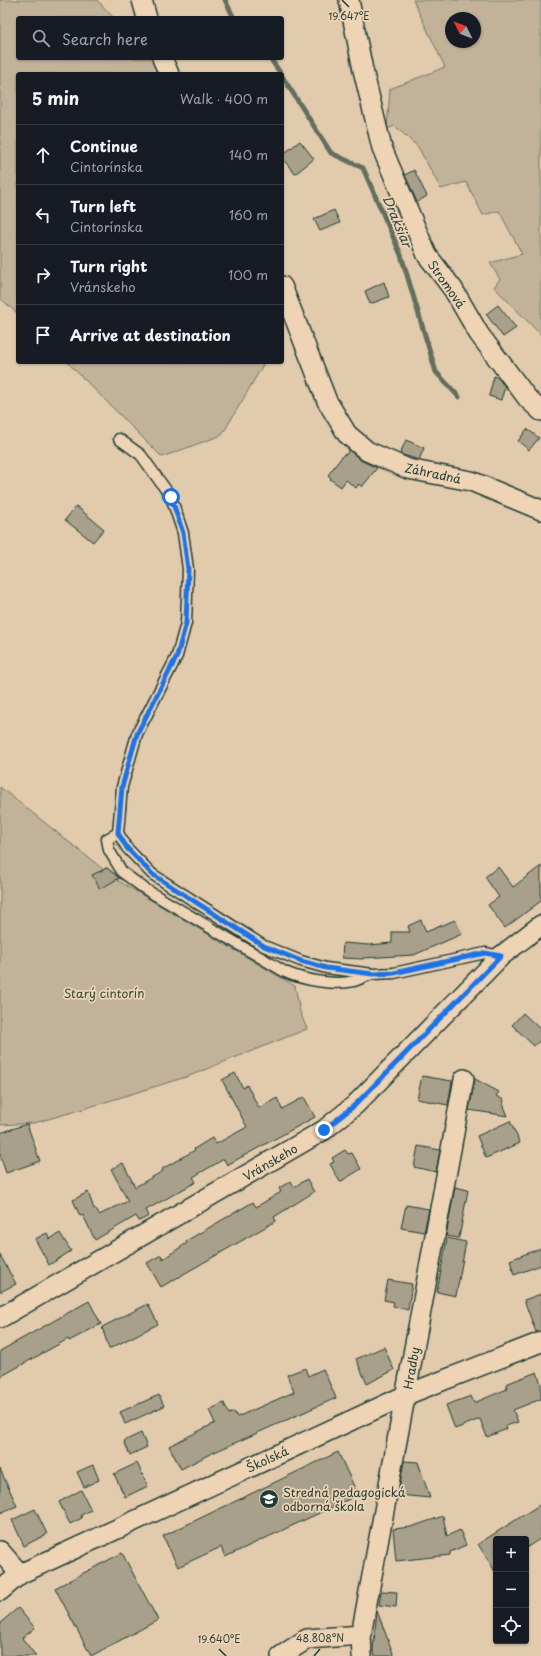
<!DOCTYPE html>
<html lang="en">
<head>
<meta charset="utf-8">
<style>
  :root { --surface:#171b24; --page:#242831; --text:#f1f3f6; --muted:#9ea1a6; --line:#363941 }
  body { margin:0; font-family:"Playpen Sans",sans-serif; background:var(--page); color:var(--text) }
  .controls { position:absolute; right:12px; bottom:12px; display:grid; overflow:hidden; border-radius:4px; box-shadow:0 1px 3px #0004 }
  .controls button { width:36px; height:36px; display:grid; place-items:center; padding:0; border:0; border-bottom:1px solid var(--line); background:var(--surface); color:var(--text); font:20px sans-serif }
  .compass { position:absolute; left:445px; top:12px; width:36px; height:36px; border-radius:50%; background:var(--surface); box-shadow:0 1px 3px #0004; rotate:312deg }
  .stop { position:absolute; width:12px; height:12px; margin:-9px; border:3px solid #1a73e8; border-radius:50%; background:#fff }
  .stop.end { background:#1a73e8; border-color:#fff; box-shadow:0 1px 4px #0008 }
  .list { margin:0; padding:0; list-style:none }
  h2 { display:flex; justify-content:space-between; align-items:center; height:52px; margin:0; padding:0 16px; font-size:17px }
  h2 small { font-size:13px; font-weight:400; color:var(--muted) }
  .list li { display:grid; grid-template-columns:26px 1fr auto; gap:12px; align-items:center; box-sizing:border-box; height:60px; padding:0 16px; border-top:1px solid var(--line) }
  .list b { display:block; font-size:15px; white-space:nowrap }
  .list p { margin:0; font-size:13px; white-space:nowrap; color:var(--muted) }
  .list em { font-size:13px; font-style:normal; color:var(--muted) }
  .icon { flex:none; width:22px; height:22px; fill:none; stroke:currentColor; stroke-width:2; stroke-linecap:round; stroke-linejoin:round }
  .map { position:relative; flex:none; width:541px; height:1656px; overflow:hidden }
  .search { position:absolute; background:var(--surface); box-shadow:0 1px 3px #0004; left:16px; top:16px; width:268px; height:44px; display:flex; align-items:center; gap:10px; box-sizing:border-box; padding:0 14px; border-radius:4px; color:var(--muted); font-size:15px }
  .panel { position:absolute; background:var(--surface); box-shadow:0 1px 3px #0004; left:16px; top:72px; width:268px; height:292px; border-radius:4px }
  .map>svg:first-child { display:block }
</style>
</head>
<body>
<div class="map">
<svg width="541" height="1656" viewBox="0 0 541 1656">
  <rect width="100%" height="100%" fill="#e2caad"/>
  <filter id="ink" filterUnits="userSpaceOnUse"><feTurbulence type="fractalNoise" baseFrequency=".025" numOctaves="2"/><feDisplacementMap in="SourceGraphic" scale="8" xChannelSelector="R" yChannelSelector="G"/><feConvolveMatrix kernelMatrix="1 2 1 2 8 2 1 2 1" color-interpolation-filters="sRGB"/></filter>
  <g filter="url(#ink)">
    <g fill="#c1b299" stroke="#707866" fill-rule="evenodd">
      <path d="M0,0H97L114,18H18V58H152L160,74H18V314L0,298Z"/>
      <path d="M413,0H541V335L494,287L500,279L490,263L522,254L499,211L483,215L466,182L441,189L418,147L395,126L387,129L390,89L445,67ZM451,18H475V42H451Z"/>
      <path d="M67,362H263V365L222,435L162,457Z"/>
      <path d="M0,787L104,870L106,867L120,878L117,880L295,986L300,1012L307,1029L189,1076L80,1110L34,1123L0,1125Z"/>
    </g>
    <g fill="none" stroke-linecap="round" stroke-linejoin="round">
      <g stroke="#636e5d" stroke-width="5">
        <path d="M225,0L234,18"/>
        <path d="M270,58L281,74"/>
        <path d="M282,76L331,153L363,168L401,255L436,372L459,397"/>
      </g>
    </g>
    <g fill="#a8a08a" stroke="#1f3d34">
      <path d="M300,141L314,159L295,174L282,158V155Z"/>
      <path d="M414,170L427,196L417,202L405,175Z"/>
      <path d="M334,210L340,223L320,231L314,219Z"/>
      <path d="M384,282L389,297L370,304L365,291Z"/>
      <path d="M498,305L516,328L503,337L486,314Z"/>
      <path d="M494,376L498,378L505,387L501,400L489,396Z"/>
      <path d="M527,429L539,438L529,450L518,441Z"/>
      <path d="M406,440L424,448L419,460L400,454Z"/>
      <path d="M349,450L362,461L377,468L362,487L359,484L356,488L346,480L341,487L330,479L331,478L328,475L344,454L346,455Z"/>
      <path d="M76,506L104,529L93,542L65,520Z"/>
      <path d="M541,866V901L505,928L488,905L499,897L485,877L498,867L513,887Z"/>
      <path d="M107,868L119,878L100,889L92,875Z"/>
      <path d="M421,920L426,932L455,920L462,934L414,955L363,958V959L342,958L343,943L369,945L392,943V932H410L408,926Z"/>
      <path d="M523,1013L541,1030V1039L534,1046L512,1025Z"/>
      <path d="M235,1073L243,1088L247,1085L259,1108L277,1098L282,1109L304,1097L315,1117L227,1165L224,1159L193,1177L196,1182L146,1210L149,1216L139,1221L136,1216L95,1240L83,1215L80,1216L73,1200L88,1192L94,1209H96L99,1215L128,1201L111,1169L123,1163L135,1187L163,1171L162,1169L195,1150L194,1149L212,1138L216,1144L247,1127L222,1080Z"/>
      <path d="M422,1076L452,1081L448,1105L417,1099Z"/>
      <path d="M475,1079L499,1092L496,1096L504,1100L503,1104L508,1116L469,1110Z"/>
      <path d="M510,1121L520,1143L486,1158L477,1136Z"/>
      <path d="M27,1124L40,1161L6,1173L0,1155V1133Z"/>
      <path d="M418,1146L440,1150L436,1172L414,1167Z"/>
      <path d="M345,1150L348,1154L352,1153L361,1169L340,1182L330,1164L334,1162L332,1158Z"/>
      <path d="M307,1179L314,1192L274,1217L276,1221L161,1287L147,1263L161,1255L163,1259L187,1243L186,1241L253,1202L256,1207L281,1192L279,1188L291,1181L294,1187Z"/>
      <path d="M455,1187L468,1190L459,1238L446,1236Z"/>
      <path d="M406,1205L429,1209L424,1232L401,1228Z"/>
      <path d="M47,1233L50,1239L60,1233L71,1251L49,1265L35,1239Z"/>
      <path d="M447,1238L466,1242L456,1296L437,1292Z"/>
      <path d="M541,1248V1265L514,1275L510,1260Z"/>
      <path d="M0,1255L16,1284L0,1292Z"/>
      <path d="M388,1280L412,1284L408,1310L393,1306L394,1302L384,1300Z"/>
      <path d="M541,1294V1331L536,1332L524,1300Z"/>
      <path d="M89,1301L101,1324L69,1341L68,1339L0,1377V1351Z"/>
      <path d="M148,1304L158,1324L109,1349L102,1327Z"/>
      <path d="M384,1347L394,1370L367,1384L356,1359Z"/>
      <path d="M305,1368L308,1376L323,1369L336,1398L210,1454L181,1469L169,1446L215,1423L209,1410L224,1403L229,1414L234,1412L237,1417L294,1392L287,1375Z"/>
      <path d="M537,1372L541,1384V1399L513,1410L518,1422L506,1426L507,1429L487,1437L480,1419L455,1429L446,1405L471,1396L474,1403L507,1389L506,1384Z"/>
      <path d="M159,1395L164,1406L125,1424L120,1412Z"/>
      <path d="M141,1433L147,1447L130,1455L124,1441Z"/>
      <path d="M338,1452L358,1495L225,1557L221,1547L178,1567L163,1536Z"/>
      <path d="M404,1461L418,1462L430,1498L398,1495Z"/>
      <path d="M137,1463L148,1486L125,1497L114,1474Z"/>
      <path d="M93,1465L99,1480L84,1487L77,1472Z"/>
      <path d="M0,1469L17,1506L0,1513Z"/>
      <path d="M81,1490L91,1510L81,1515L82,1518L70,1524L59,1502Z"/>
      <path d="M541,1504V1538L526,1548V1539H496V1573L478,1544Z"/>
      <path d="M35,1509L47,1534L24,1546L12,1520Z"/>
      <path d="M443,1516L447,1536L460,1530L466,1545L450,1552V1555L396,1561L393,1529L411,1527Z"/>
      <path d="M122,1553L158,1620L91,1656L55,1588Z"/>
      <path d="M381,1591L397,1592L396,1607L379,1605Z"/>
      <path d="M18,1608L35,1628L22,1638L36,1656H0V1623Z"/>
      <path d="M377,1611L394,1656H375L373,1650Z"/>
    </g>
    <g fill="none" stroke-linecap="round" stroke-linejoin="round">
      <defs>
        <g id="service">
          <path d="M119,439L141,455L171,497L183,533L188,569L186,623L177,656L137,734L122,787L118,833L127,848L152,874L264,946L301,961L326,968L373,974L394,973L485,953L501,956"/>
          <path d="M118,833L107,839L109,850L122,872L145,889L285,972C303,980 335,986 354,981C360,979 366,976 372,974"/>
        </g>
        <g id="minor">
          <path d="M142,0L147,18"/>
          <path d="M349,0L363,70L382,148L427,255L453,289L479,334L528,399L541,411"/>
          <path d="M162,58L169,74"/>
          <path d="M282,286L327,401L347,434L367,451L408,469L471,481L541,510"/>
          <path d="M0,1318L324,1130L355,1105L501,956L541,925"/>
          <path d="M0,1551L20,1574"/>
          <path d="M0,1591L20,1574L406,1395L541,1342"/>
          <path d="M281,1656L307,1639L361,1635"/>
          <path d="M362,1656L361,1635L464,1079"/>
        </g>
      </defs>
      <use href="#service" stroke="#1f3d34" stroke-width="13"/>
      <use href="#minor" stroke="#1f3d34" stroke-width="22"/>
      <use href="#service" stroke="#eed3b5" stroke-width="10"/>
      <use href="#minor" stroke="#eed3b5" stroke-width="19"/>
    </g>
  </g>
  <g fill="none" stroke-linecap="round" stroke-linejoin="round" filter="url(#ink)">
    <path stroke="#1a73e8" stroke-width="5" d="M171,497L183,533L188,569L186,623L177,656L137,734L122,787L118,833L127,848L152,874L264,946L301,961L326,968L373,974L394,973L485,953L501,956L355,1105L324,1130"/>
  </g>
  <path fill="none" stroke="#1f3d34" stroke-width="1.5" d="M342,0L349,7M219,1649L226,1656M314,1656L320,1649"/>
  <defs>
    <symbol id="school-disc" viewBox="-11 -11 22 22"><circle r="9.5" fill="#1f3d34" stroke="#eed3b5"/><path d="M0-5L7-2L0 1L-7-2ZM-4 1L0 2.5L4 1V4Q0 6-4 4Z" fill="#fff"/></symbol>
  </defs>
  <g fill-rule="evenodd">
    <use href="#school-disc" x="258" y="1488" width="22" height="22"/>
  </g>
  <g text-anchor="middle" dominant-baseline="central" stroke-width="3.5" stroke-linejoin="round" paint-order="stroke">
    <g font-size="12" fill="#1f3d34" stroke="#eed3b5">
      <text transform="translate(447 284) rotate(55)">Stromová</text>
      <text transform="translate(433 473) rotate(12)">Záhradná</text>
      <text transform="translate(270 1162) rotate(-30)">Vránskeho</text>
      <text transform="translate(411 1368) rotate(-80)">Hradby</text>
      <text transform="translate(267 1459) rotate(-25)">Školská</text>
    </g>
    <g font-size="12" fill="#2f493e" stroke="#eed3b5">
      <text x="104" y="993">Starý cintorín</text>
    </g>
    <g font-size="12" fill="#1f3d34" stroke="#eed3b5" text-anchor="start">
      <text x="283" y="1492">Stredná pedagogická<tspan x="283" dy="14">odborná škola</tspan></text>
    </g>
    <g font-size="13" font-style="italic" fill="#30493e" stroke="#eed3b5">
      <text transform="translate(398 221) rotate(67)">Drakšiar</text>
    </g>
  </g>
  <g font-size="10" text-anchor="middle" fill="#1f3d34" stroke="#eed3b5" stroke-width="3.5" stroke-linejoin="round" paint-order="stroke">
    <text x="349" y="20">19.647°E</text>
    <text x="320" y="1642">48.808°N</text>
    <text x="219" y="1643">19.640°E</text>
  </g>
</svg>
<div class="controls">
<button>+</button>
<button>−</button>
<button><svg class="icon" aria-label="locate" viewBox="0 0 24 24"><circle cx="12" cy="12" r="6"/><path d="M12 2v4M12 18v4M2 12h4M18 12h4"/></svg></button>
</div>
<svg class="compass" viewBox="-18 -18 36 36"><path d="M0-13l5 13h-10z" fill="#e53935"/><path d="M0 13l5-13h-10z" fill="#9ea1a6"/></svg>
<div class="stop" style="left:171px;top:497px"></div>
<div class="stop end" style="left:324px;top:1130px"></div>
<div class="search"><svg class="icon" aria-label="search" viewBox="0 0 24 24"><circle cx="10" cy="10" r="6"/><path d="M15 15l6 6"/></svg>Search here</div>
<section class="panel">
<h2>5 min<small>Walk · 400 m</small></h2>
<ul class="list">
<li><svg class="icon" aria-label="ahead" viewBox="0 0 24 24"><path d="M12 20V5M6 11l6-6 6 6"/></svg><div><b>Continue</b><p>Cintorínska</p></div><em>140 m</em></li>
<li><svg class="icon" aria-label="left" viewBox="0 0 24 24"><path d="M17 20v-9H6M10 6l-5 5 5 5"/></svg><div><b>Turn left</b><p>Cintorínska</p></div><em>160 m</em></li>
<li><svg class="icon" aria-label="right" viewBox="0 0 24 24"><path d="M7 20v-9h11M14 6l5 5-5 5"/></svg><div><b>Turn right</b><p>Vránskeho</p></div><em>100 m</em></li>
<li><svg class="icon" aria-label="arrive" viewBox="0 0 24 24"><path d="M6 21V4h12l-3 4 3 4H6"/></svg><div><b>Arrive at destination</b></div></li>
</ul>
</section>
</div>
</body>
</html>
